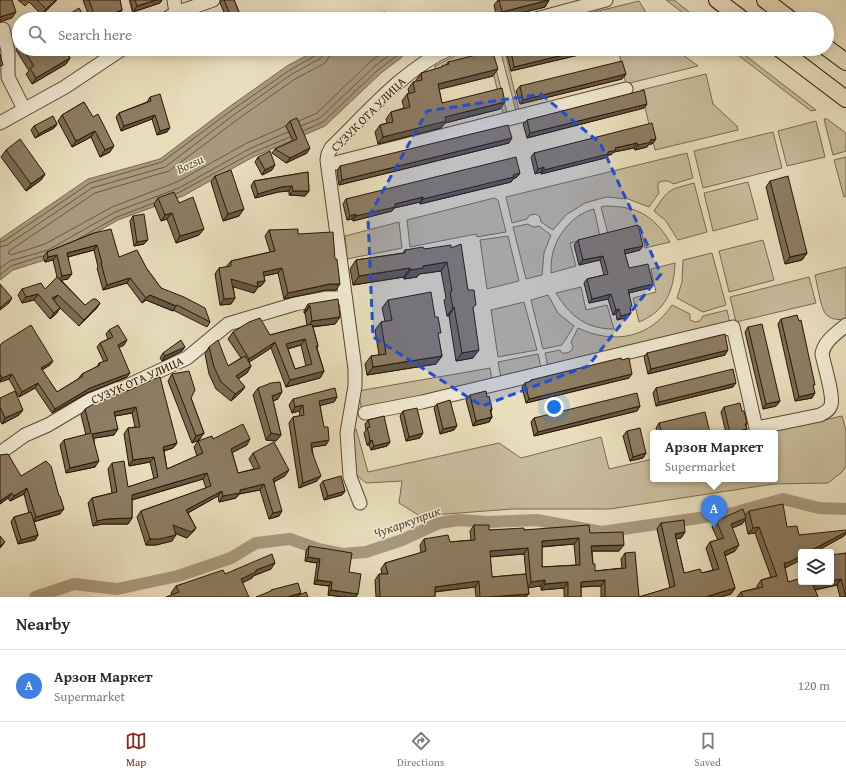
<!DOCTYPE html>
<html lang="en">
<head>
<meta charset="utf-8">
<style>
  :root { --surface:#fff; --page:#f7f7f7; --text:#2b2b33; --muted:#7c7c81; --line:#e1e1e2; --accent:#8f2418 }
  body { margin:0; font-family:"Gentium Book Plus",serif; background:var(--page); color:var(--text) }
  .controls { position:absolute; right:12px; bottom:12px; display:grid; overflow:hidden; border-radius:4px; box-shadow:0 2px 10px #0003 }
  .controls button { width:36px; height:36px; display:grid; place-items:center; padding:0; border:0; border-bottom:1px solid var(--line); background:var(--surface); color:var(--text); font:20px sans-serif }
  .you { position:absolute; left:554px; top:407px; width:14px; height:14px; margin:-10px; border:3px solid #fff; border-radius:50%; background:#1a73e8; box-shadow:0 0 0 6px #1a73e833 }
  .badge { display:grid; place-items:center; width:26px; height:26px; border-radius:50%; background:var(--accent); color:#fff; font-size:13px; font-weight:700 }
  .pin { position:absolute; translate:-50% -33px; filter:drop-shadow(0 1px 2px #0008) }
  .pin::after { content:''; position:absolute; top:21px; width:14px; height:12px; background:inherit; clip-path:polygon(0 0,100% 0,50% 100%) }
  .popup { position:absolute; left:650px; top:430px; width:128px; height:52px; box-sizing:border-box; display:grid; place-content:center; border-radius:4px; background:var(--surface); filter:drop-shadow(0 1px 3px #0005); font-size:13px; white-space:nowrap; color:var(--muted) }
  .popup b { font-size:15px; color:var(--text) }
  .popup::after { content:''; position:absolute; left:50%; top:100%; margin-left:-8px; border:8px solid transparent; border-top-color:var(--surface) }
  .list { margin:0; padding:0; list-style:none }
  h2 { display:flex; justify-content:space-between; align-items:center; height:52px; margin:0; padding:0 16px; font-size:17px }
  h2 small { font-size:13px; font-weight:400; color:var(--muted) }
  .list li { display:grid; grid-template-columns:26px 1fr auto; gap:12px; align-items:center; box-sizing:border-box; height:72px; padding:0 16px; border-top:1px solid var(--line) }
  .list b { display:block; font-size:15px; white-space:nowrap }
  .list p { margin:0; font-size:13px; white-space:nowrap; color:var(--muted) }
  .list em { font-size:13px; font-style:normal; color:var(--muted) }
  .icon { flex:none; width:22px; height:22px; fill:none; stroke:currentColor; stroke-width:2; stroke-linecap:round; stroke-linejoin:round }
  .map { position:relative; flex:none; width:846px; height:597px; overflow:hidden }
  .search { position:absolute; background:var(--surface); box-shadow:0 2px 10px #0003; left:12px; right:12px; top:12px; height:44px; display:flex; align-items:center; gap:10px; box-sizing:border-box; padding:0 14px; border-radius:22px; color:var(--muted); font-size:15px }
  .sheet { height:124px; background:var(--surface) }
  nav { display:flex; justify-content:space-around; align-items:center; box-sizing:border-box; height:56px; border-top:1px solid var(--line); background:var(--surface); font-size:11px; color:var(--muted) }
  nav a { display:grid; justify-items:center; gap:2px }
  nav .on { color:var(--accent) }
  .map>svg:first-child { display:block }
</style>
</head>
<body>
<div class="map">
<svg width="846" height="597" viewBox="0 0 846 597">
  <rect width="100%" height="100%" fill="#e8debc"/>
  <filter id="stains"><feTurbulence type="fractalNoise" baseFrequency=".005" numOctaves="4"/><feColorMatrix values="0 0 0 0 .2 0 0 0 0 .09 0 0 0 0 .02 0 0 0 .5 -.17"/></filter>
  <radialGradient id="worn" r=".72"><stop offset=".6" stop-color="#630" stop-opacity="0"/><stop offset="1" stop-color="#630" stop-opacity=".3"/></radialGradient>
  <g fill="#c8bc9c" stroke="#7a684f">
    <path d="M666,0H674L698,19H691Z"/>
    <path d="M639,1L650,19H566Z"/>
    <path d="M468,49H491L507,113L503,114L489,55L435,69V66Z"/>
    <path d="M500,49H511L505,51L519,110L516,111Z"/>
    <path d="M618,49H675L698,66L626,84Z"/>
    <path d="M730,49H737L816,110L811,111Z"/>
    <path d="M706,74L713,104L737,126L738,130L655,150L641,90Z"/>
    <path d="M824,119H827L846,133V151L833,155Z"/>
    <path d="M816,121L825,157L787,166L778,131Z"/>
    <path d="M773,132L782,168L703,188L694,151Z"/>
    <path d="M687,153L693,178L673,184C668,180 664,180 658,183V188L659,193L649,207L628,199L606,197L585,203L566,215L553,230L541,222L540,217L536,214L530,215L527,219L512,223L506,197Z"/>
    <path d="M846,157V196L844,197L834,160Z"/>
    <path d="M748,182L758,219L713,231L704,193Z"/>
    <path d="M694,183L707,232L678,240L666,221L654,211C669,188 669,190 694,183Z"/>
    <path d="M494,198L498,200L506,232L477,237L476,234L410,247L407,220Z"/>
    <path d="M605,206C637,206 653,215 670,242L645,248L640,226L608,234L601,207Z"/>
    <path d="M594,209L600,236L570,243L576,266L551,273C551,268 551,262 552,257C555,236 573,214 594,209Z"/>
    <path d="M399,222L402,248L347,259L345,236Z"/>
    <path d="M528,224L533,227L539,226L551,235L544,253L542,275L526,279L513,227Z"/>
    <path d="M508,236L519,281L487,289L480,240Z"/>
    <path d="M763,240L774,280L729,292L719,251Z"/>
    <path d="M712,253L726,305L703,312L677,298L682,282L683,260Z"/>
    <path d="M675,263C674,290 666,311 639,322L633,298L656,292L651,269Z"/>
    <path d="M846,267V319C839,320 831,320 826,314C821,310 817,283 815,275Z"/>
    <path d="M809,277L816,303L736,322L730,297Z"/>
    <path d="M581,287L586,310L607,305L614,329C586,329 570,316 556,293Z"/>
    <path d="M548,295L558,313L574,326L562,345L543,349L531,300Z"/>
    <path d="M524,302L537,350L498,357L491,310Z"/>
    <path d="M672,305L690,314V320L695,322L700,321L703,316L727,310L730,324L548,367L545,353L560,350L562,353H567L571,351L573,347L571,342L578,328C614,345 650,338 672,305Z"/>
    <path d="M538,354L541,368L501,378L498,362Z"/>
    <path d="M490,368L492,380L362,411L358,391Z"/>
    <path d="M842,416L846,430V466L842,472L828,483L773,484L610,509H512L420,516L399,503L402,481L366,483L354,473L350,430L356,429L368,472L499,443L521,458L601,437L609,469L653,459V479H775V433H767Z"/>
  </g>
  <g fill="#a8997d" stroke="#76644c">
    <path d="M385,12L399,19H364L371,14Z"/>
    <path d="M319,49H408L401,58L381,73L325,126L253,157L183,196L118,220L51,258L13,270L0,280V239L88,179L160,159L229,107L287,66Z"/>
  </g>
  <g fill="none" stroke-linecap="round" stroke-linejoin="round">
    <g stroke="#6a5640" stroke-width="1">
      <path d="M299,121L317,113L371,61L388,49"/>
      <path d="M286,126L247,143L177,182L112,207L45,244L11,255L8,253L9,251L95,193L169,171L238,119L295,79L325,63L329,57L331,49"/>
      <path d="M301,126L320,118L375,66L397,49"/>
      <path d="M303,131L323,122L378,70L398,55L403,49"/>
      <path d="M176,194L252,153L290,137"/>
      <path d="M78,239L117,217L154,203"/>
      <path d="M0,242L4,241L90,183L162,162L232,110L290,70L318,54L320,49"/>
      <path d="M0,247L7,245L92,188L165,167L235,114L292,74L321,58L324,54L325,49"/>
      <path d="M0,268L10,261L48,250L115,212L179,188L249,149L288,132"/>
      <path d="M0,275L11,266L42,256"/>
    </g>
    <path stroke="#a8997d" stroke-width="12" d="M35,597L74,584L117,589L178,576L231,558L256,543L290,539L318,549L343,554L366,552L402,540L439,523L459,520L488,522L537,520L602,532L733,513L783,499L819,508L846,509"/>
    <defs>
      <g id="minor">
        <path d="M122,0L127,19"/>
        <path d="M174,0L176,13"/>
        <path d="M166,19L176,13L213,0"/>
        <path d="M536,19L606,0"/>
        <path d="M3,29L8,51V77L24,109"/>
        <path d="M0,123L65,87L122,49"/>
        <path d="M335,163L626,89"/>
        <path d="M365,413L422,402L733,327L756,428L820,415C824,413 830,410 831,405C834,396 824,365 822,354C824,341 837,333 846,325"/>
        <path d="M0,453L25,435L48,425L90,400L117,389L125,387L187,358L228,324L295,304L327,298H345"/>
        <path d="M360,503L350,477L347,433L355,386V369L327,160L328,154L331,148C366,114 404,69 449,49"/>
      </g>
      <g id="major">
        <path d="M717,0L742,19"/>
        <path d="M765,0L790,19"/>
        <path d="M827,48L846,62"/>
        <path d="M780,49L846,99"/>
      </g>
    </defs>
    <use href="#minor" stroke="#5a4630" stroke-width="15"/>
    <use href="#major" stroke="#2b1402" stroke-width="18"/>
    <use href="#minor" stroke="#f0ead3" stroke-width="13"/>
    <use href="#major" stroke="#e8debc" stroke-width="16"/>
  </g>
  <g fill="#796c55" stroke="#2b1402" fill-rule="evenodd">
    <path d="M18,0H57L42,15L29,2L25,6Z"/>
    <path d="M83,0H120L122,10L118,16L109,19H90Z"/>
    <path d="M130,0H162L160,3L133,12Z"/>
    <path d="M221,0H234L242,19H227L220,3Z"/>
    <path d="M498,0H549L545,7L497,19L494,5Z"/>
    <path d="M19,45V49H64L70,58L66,64L32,84L26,74L29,71L16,50Z"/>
    <path d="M514,49H604L511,71L507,55L511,51L513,50Z"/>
    <path d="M448,62L493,76L439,89L442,103L500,109L445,123L441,128L378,144L375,132L380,125L387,123L386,119L391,112L404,108L402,101L407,94L409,93L408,89L413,82H416V80L421,73L441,68L442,66L446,65Z"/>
    <path d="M626,74L622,79L520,104L516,91L520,86Z"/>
    <path d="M150,97L167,132L157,135L152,119L121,131L116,117L119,113L147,102Z"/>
    <path d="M84,102L110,152L100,157L91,137L72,147L58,121L62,115Z"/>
    <path d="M647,104L644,108L527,138L523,124L527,120Z"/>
    <path d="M290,121L307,153L286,163L272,153L275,149L293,141L286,126Z"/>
    <path d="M57,124L54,128L35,138L31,130L34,126Z"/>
    <path d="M656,139L652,144H649L647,147L635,150L634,148L614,152L612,154L607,156L605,158L541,174V172L535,174L531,157L534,153Z"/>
    <path d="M509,143L339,185L337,171L340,166Z"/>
    <path d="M6,150L45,174L41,180L26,191L1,157Z"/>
    <path d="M258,157L272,170L262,175L255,162Z"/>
    <path d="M308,172L309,191L305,196L289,195V191L278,192L255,198L251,186L254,181Z"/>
    <path d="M520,173L517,177L513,179L511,182L420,204V202L394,208L392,211L353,221L352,219L347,220L343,204L346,199Z"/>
    <path d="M215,176L239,216L223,221L211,182Z"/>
    <path d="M770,181L807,253L802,260L785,264L766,187Z"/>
    <path d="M158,198L179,203L199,235L176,243L167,219L161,221L154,204Z"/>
    <path d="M133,216L144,244L134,246L130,221Z"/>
    <path d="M269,230L298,234L336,290H326L284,299L278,273L264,276L265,281L261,286L258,287L254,293L233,286L235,298L231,304L220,305L215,274L219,268L226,267L231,261L270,252L265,236Z"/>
    <path d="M94,233L119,257L147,269L161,288L210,322L207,327L173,310V311L146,300L142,303L127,283L103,290L97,268L98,267L94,250L68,257V279L61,280L85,305L100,303L96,309L79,326L60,308L56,314L50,319L34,300L22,303L18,295L22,289H45L57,277L53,260L45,262L43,257L47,252Z"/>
    <path d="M578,240L640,250L625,254L629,268L653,284L649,288L629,293L630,309L628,317L617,320L616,314L613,315L608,299L589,303L584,283L587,279L604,275L600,260L579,265L574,245Z"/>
    <path d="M451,248L468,290L473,309V358L456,361L449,316H447L444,300L446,298L441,271L419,274L417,277L404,279V277L353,285L350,269L356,260L403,253L405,250Z"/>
    <path d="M388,300L438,336L442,356L436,364L367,375L365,364L371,356L379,355L375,330L381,322L385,321L382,308Z"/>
    <path d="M308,304L340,317L335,324L313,327L318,346L317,348L324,371L320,378L286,387L271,348L249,362L251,366L247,373L238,379L245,387L240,393L231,401L216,389L209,374L205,354L209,347L228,366L241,358L228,339L233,332L270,335L307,325L305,313H304V311ZM301,345L306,366L295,369L288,349Z"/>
    <path d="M781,319L812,398L795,401L778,324Z"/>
    <path d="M748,327L780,401L776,406L763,409L745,332Z"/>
    <path d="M109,330L124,345L119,347L127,377L87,393L52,413L35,388L19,397L9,379L0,382V345L50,365L42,370L57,392L78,379L82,374L97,367L99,363L104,362L97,347L100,343L108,339L106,334Z"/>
    <path d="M182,351L162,361L160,358L163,353Z"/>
    <path d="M647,353L725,355L648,374L644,357Z"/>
    <path d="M172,374L191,398L204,433L199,440L192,443L168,381Z"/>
    <path d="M629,378L526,403L522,387L525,383L530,382L531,380Z"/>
    <path d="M733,387L656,406L653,393L656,388Z"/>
    <path d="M258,388L278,399L273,401L281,435L276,441L266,440L253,395Z"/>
    <path d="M132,389L177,443L173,448L164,451L167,469L197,456L194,447L198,441L213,439L247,445L232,452L238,473L254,469L249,459L253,453L285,476L274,482L279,516L269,519L260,490L239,494L236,498L219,502L218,496L188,513L196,528L192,533L187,538L175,533L172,541L156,545H146L137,517L141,511L206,488L203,479L132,500V518L128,524H102L93,526L88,503L92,498L112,493L108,469L112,463L128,487L154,479L150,462L129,466L124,434L128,428L135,427L132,413L115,416L114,435L94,438L95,467L66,473L60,445L64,440L86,435L81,415L85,409Z"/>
    <path d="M470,395L487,397L492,409L491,412L492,417L489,422L473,426L466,400Z"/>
    <path d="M337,397L334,402L320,405L326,445L312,447L317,481L299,488L289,423L293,417L300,416L299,411L292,413L289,405L293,399Z"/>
    <path d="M0,398L19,415L2,424L0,421Z"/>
    <path d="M437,404L454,430L440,434L434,408Z"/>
    <path d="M640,406L637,411L534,436L531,422L534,418Z"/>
    <path d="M724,407L742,411L747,423L746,426L747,429L744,433H726L721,412Z"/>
    <path d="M403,411L420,438L406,441L400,416Z"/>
    <path d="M368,420L390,442L387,446L371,450L369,445H367L364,433L366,430L365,424Z"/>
    <path d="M659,423L710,433H657L656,428Z"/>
    <path d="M627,431L646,453L643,458L630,461L623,436Z"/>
    <path d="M0,455L60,514L34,522L38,535L35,540L18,544L11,522L14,517L29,513L24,494L10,501L8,498L0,504Z"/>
    <path d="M323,481L345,491L342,495L324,500L320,485Z"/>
    <path d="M749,511L787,527L799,535L844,536L785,568L788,582H801L846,553V597H840L837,585L815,590L818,597H737L741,592L757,588V586L761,580L771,577L755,533L748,534L745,520L742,524L732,528L735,551L725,556L735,588L731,594L721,597H601V586L581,587V597H564V588L541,590V586L528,587L529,594L526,597H476L475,587L435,592V597H376L375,580L379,574H382L381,569L385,563L421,553L420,545L424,539L450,542L471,540L470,531L474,525L489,530H524L590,533L619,551H592L593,564L595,571L622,568L621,559L625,553L639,597L670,588L657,529L661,523L685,532L681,538L676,539L684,573H702L713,570L706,548L710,542L718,540L712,527L716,521L745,516ZM574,544L576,565L542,567V547ZM524,554L526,574L492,577L490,557Z"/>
    <path d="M309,546L349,572L356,597H344L328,595L329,586L314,584L317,563L305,561L306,551Z"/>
    <path d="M271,569L253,576L252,578L242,583L172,595L171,593L176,586L225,574Z"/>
  </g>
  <g fill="#635845" stroke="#2b1402">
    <path d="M56,0H57L42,15L46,9Z"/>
    <path d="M156,0H162L160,3L133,12L137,6Z"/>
    <path d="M549,0L545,7L497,19L502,12Z"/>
    <path d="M122,10L118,16L109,19H98Z"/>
    <path d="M16,12L12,18L0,22V17Z"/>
    <path d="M588,49H604L511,71L514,67Z"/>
    <path d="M70,58L66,64L32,84L36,78Z"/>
    <path d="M498,69L493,76L433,91L438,84Z"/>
    <path d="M626,74L622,79L520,104L523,100Z"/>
    <path d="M505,102L500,109L445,123L441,128L378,144L383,137L445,117Z"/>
    <path d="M647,104L644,108L527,138L530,133Z"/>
    <path d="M155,115L152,119L121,131L124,126Z"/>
    <path d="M57,124L54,128L35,138L39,134Z"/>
    <path d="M170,128L167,132L157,135L160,131Z"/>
    <path d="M95,131L91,137L72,147L76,141Z"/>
    <path d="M512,138L509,143L339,185L342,180Z"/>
    <path d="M656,139L652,144H649L647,147L635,150L638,145L650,140Z"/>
    <path d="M637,143L634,148L614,152L612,154L607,156L605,158L541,174L544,170L608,152L615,148Z"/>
    <path d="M114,146L110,152L100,157L105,150Z"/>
    <path d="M310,148L307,153L286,163L290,158Z"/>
    <path d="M275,165L272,170L262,175L265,170Z"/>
    <path d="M544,167L541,172L535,174L538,169Z"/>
    <path d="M520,173L517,177L513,179L511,182L420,204L423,199Z"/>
    <path d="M45,174L41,180L26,191L31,184Z"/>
    <path d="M292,186L289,191L278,192L255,198L258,194L281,187Z"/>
    <path d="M293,191H309L305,196L289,195Z"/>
    <path d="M423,197L420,202L394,208L392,211L353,221L356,216L395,204Z"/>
    <path d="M244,209L239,216L223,221L228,214Z"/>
    <path d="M172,213L167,219L161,221L165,215Z"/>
    <path d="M356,214L352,219L347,220L350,216Z"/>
    <path d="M204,229L199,235L176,243L180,236Z"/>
    <path d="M148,240L144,244L134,246L137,242Z"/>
    <path d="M97,245L94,250L64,258L67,253Z"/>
    <path d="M643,246L640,250L621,255L624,250Z"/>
    <path d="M807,253L802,260L785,264L790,257Z"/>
    <path d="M57,255L53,260L45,262L48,257Z"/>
    <path d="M603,256L600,260L579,265L583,260Z"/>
    <path d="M447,262L441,271L419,274L417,277L404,279L410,270L423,266Z"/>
    <path d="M282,268L278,273L259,277L263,272Z"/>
    <path d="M410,268L404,277L353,285L359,276Z"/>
    <path d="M72,274L68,279L58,281L62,276Z"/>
    <path d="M130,278L127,283L103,290L107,285Z"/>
    <path d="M231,279L257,282L265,281L261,286L258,287L254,293L227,285Z"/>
    <path d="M330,284H340L336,290H326L284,299L288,293Z"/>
    <path d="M653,284L649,288L624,294L628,290Z"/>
    <path d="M38,294L34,300L22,303L26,297Z"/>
    <path d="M611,294L608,299L589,303L592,299Z"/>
    <path d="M58,295L53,301L52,298Z"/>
    <path d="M150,295L176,306L173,311L146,300L142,303L146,298Z"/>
    <path d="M12,298L9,303L0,310V308Z"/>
    <path d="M235,298L231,304L220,305L224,299Z"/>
    <path d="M100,303L96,309L79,326L84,320Z"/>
    <path d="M309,306H310L305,313H304Z"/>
    <path d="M454,307L449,316H447L453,308Z"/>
    <path d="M60,308L56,314L50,319L54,313Z"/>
    <path d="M619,309L616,314L613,315L616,310Z"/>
    <path d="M631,313L628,317L617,320L621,316Z"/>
    <path d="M340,317L335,324L307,327L312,321Z"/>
    <path d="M305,339L301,345L282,350L286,344Z"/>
    <path d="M127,340L124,345L115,350L118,345Z"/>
    <path d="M275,342L271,348L245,365L249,359Z"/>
    <path d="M185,347L182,351L162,361L165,356Z"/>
    <path d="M479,350L473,358L456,361L462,353Z"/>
    <path d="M728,350L725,355L648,374L651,369Z"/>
    <path d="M442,356L436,364L367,375L373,367Z"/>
    <path d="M53,361L50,365L38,372L41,368Z"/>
    <path d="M251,366L247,373L231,383L236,376Z"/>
    <path d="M324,371L320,378L286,387L290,380Z"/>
    <path d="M130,373L127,377L87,393L52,413L55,409L90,388Z"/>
    <path d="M12,374L9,379L0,382V381L2,378Z"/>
    <path d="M632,374L629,378L526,403L529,399Z"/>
    <path d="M38,383L35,388L19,397L22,392Z"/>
    <path d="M736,383L733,387L656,406L659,402Z"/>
    <path d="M245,387L240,393L231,401L235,394Z"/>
    <path d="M282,392L278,399L267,403L272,396Z"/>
    <path d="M815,393L812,398L795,401L799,397Z"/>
    <path d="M337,397L334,402L315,407L319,401Z"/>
    <path d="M780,401L776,406L763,409L766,404Z"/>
    <path d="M303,405L299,411L292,413L295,407Z"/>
    <path d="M640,406L637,411L534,436L538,432Z"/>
    <path d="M136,407L132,413L110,417L114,412Z"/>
    <path d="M23,410L19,415L2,424L5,418Z"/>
    <path d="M492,417L489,422L473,426L476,421Z"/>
    <path d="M457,426L454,430L440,434L443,429Z"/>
    <path d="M118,429L114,435L89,439L92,434Z"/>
    <path d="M747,429L744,433H732Z"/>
    <path d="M204,433L199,440L192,443L196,436Z"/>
    <path d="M271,433L281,435L276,441L266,440Z"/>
    <path d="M423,433L420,438L406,441L409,437Z"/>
    <path d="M250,439L247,445L228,455L231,449Z"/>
    <path d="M329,440L326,445L307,448L311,443Z"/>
    <path d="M372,440L369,445H367L370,441Z"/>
    <path d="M390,442L387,446L371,450L374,446Z"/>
    <path d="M177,443L173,448L159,452L163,447Z"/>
    <path d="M646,453L643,458L630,461L633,457Z"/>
    <path d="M154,457L150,462L129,466L133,460Z"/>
    <path d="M99,461L95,467L66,473L70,468Z"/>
    <path d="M289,470L285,476L269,484L273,479Z"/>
    <path d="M207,473L203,479L128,501L132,495Z"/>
    <path d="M321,476L317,481L299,488L303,483Z"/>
    <path d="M264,484L260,490L239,494L236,498L219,502L223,496L240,490Z"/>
    <path d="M27,488L24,494L10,501L14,496Z"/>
    <path d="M222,491L218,496L182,516L186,510Z"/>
    <path d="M345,491L342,495L324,500L328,496Z"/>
    <path d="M12,493L8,498L0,504V501Z"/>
    <path d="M64,509L60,514L32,522L36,517Z"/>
    <path d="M282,511L279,516L269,519L273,513Z"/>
    <path d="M132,518L128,524H102L93,526L97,521L106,519Z"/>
    <path d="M746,518L742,524L727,530L731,524Z"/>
    <path d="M173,525L196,528L192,533L187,538L169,531Z"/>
    <path d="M759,527L755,533L748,534L753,528Z"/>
    <path d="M685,532L681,538L671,540L675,534Z"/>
    <path d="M846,532V534L844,536L815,552H808Z"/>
    <path d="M38,535L35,540L18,544L21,540Z"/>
    <path d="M176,535L172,541L156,545H146L150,539Z"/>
    <path d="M579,538L574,544L538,547L542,541Z"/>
    <path d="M5,542L1,547L0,548V546Z"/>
    <path d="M624,545L619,551H587L591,546Z"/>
    <path d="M739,545L735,551L720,558L724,552Z"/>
    <path d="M528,548L524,554L486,557L490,551Z"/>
    <path d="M801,556V560L785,568L784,563Z"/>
    <path d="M308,557L320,559L317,563L305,561Z"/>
    <path d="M275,563L271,569L253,576L252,578L236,586L241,579L256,570Z"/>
    <path d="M841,579L837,585L809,591L813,585L828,582H831V581Z"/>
    <path d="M317,580L332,582L329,586L314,584Z"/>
    <path d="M545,580L541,586L527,588L531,582Z"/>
    <path d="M605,580L601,586L577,587L581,582Z"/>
    <path d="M479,581L475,587L431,592L435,587Z"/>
    <path d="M568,582L564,588L541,590L545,584Z"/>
    <path d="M735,588L731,594L721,597H705Z"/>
    <path d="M331,590L358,594L356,597H344L328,595Z"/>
    <path d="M301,593L298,597L297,596L296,597H287Z"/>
    <path d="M529,594L526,597H488Z"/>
  </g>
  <g fill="#8d7d63" stroke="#2b1402" fill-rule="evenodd">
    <path d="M0,0H12L16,12L0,17Z"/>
    <path d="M37,0H56L46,9Z"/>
    <path d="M89,0H120L122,10L98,19H96Z"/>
    <path d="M135,0H156L137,6Z"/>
    <path d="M224,0H234L242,19H232Z"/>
    <path d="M499,0H549L502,12Z"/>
    <path d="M79,8L86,19H64L63,18Z"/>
    <path d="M23,49H64L70,58L36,78L30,68L34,66Z"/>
    <path d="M516,49H588L514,67L511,51Z"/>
    <path d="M488,52V54L493,53L498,69L438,84L442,103L502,88L505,102L445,117L446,121L383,137L380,125L393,122L391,112L410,107L407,94L415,92L413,82L422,80L421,73L442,67V66L449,64L448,62Z"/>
    <path d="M0,54L3,65L0,66Z"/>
    <path d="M622,61L626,74L523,100L520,86Z"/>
    <path d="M644,90L647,104L530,133L527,120Z"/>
    <path d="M160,94L170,128L160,131L155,115L124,126L119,113L151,101L150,97Z"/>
    <path d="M84,102L93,117L98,114L114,146L105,150L95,131L76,141L62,115Z"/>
    <path d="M53,116L57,124L39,134L34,126Z"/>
    <path d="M297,118L310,148L290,158L275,149L297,139L290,121Z"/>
    <path d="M652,123L656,139L650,140L651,142L638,145L637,143L615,148L616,150L608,152V154L544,170V167L538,169L534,153Z"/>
    <path d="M508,125L512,138L342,180L340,166Z"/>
    <path d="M20,139L45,174L31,184L6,150Z"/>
    <path d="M270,151L275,165L265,170L258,157Z"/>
    <path d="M516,157L520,173L513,175L514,177L423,199V197L395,204V207L356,216V214L350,216L346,199Z"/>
    <path d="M231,170L244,209L228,214L215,176Z"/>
    <path d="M308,172L309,191H293L292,186L281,187L258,194L254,181Z"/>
    <path d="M788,176L807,253L790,257L770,181Z"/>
    <path d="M174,192L179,203L193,197L204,229L180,236L172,213L165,215L158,198Z"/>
    <path d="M144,214L148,240L137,242L133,216Z"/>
    <path d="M638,225L643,246L624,250L629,268L648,264L653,284L628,290L632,306L630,307L631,313L621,316L619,309L616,310L611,294L592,299L587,279L608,274L603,256L583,260L578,240Z"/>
    <path d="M111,229L119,257L137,250L147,269L161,288L184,297L205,308L210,322L177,305L176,306L150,295L146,298L130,278L107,285L101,263H102L97,245L67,253L72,274L62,276L57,255L48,257L47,252L94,233Z"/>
    <path d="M298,229V234L333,232L335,259H337L340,284H330L288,293L282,268L263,272L265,281L257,282L258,287L231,279L235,298L224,299L219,268L231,266V261L275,251L269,230Z"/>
    <path d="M461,244L468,290H474L476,305L473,307L479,350L462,353L454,307L453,308L450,292L452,291L447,262L423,266V268L410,270V268L359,276L356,260L405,253V250L423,247L424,249L451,245V248Z"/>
    <path d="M57,277L85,305L93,299H96L100,303L84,320L58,295L52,298L60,308L54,313L38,294L26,297L22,289L41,283L45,289Z"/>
    <path d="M0,284L12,298L0,308Z"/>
    <path d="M431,292L435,317H438L441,333H438L442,356L373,367L371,356L386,354L381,322L392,320L388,300Z"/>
    <path d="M338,299L340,317L312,321L310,306H309L308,304Z"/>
    <path d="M797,315L799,321L801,320L815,385H813L815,393L799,397L781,319Z"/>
    <path d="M260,318L270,335L312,324L318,346H316L324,371L290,380L275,342L249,359L233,332L249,322ZM305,339L312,364L295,369L286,344Z"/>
    <path d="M762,324L780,401L766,404L748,327Z"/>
    <path d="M31,325L53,361L41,368L57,392L83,376L82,374L100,365L99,363L108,360L100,343L113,337L109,330L118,325L127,340L118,345L130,373L90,388L55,409L38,383L22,392L12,374L2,378L0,374V345L2,343Z"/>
    <path d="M725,334L728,350L651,369L647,353Z"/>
    <path d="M181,340L185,347L165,356L163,353Z"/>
    <path d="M218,340L228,366L245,356L251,366L236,376L245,387L235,394L221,382L214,367L209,347Z"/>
    <path d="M621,358L622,360L629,358L632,374L529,399L525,383L531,381V380Z"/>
    <path d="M733,369L736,383L659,402L656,388Z"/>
    <path d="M189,371L195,390L191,398L204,433L196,436L172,374Z"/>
    <path d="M160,377L177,443L163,447L167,469L203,453L198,441L212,436L213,439L243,424L250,439L231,449L238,473L260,468L253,453L274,442L289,470L273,479L282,511L273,513L264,484L240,490V493L223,496L222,491L186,510L196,528L191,532L173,525L176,535L160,539H150L141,511L211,486L207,473L132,495V518L106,519L97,521L92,498L117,492L112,463L124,461L128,487L158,477L154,457L133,460L128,428L140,427L136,407L114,412L118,429L92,434L99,461L70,468L64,440L91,433L85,409L97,402L132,389L154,379Z"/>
    <path d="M280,382L282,392L272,396L281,435L271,433L258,388L271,383Z"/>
    <path d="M335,388L337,397L319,401L324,427H328L329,440L311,443L312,452L321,476L303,483L293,417L304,415L303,405L295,407L293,399Z"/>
    <path d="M15,391L23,410L5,418L0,407V398Z"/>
    <path d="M486,391L487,397L489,396L492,409L490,410L492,417L476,421L470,395Z"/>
    <path d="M637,393L640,406L538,432L534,418Z"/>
    <path d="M450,400L457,426L443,429L437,404Z"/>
    <path d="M740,403L742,411H744L747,423L745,424L747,429L730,433L724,407Z"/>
    <path d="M417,408L423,433L409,437L403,411Z"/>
    <path d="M705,412L710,433H662L659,423Z"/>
    <path d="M384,416L390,442L374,446L372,440L370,441L369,434L367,428L370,427L368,420Z"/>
    <path d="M640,428L646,453L633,457L627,431Z"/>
    <path d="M8,454L21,476L46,461L51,466L59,496H60L64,509L36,517L27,488L14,496L12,493L0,501V455Z"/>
    <path d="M341,476L345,491L328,496L323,481Z"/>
    <path d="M783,504L787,527L797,526L799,535L846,530V532L808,552H801V556L789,562L784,563L788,582L801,578V582H828L813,585L818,597H743L741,592L763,587L761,580L777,576L759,527L753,528L749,511Z"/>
    <path d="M743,509L746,518L731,524L739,545L724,552L735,588L705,597H605V580L581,582V597H568V582L545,584V580L531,582L528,548L490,551L492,577L526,574L529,594L488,597H480L479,581L435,587V597H380L379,574H388L385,563L426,551L424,539L448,535L450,542L475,540L474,525H489V530L524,528V530L589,525L590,533L623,532L624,545L591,546L593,564H595V571L626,568L625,553L635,552L639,597L675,586L661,523L684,520L685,532L675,534L684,573L700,569L702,573L719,569L710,542L724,538L716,521ZM579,538L580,565L542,567V541Z"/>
    <path d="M31,512L38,535L21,540L14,517Z"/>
    <path d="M0,536L5,542L0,546Z"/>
    <path d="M309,546L352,553L349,572L361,574L358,594L331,590L332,582L317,580L320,559L308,557Z"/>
    <path d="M846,553V597L841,579L831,581V555Z"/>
    <path d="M272,554L275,563L256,570V572L241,579L249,597H166L179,592L176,586L223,570L225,574Z"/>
    <path d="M298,583L301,593L287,597H256L271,591V590Z"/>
    <path d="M306,592L308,597H297V596Z"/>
  </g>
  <path fill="#1d4ed8" fill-opacity="0.2" stroke="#1d4ed8" stroke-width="3" stroke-dasharray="8 5" stroke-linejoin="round" d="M541,94L600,143L661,274L588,366L482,406L373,337L368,218L427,111Z"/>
  <g text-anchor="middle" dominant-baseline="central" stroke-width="3" stroke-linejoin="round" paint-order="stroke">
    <g font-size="12" fill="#2b1402" stroke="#f0ead3">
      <text transform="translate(368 114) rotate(-45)">СУЗУК ОТА УЛИЦА</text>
      <text transform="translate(137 380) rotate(-24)">СУЗУК ОТА УЛИЦА</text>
    </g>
    <g font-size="13" font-style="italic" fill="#5d4933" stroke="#f0ead3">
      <text transform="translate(190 164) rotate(-25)">Bozsu</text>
      <text transform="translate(407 522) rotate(-20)">Чукаркуприк</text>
    </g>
  </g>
  <rect width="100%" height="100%" filter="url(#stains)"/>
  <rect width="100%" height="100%" fill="url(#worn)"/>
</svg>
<div class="controls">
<button><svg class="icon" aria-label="layers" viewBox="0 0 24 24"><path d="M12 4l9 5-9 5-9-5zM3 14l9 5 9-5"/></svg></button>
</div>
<div class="you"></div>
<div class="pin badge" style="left:714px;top:528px;background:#3f7fe0">A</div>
<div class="popup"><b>Арзон Маркет</b>Supermarket</div>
<div class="search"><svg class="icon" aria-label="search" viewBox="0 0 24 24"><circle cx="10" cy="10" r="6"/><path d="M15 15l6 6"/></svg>Search here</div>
</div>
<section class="sheet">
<h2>Nearby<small></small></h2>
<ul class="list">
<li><span class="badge" style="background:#3f7fe0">A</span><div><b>Арзон Маркет</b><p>Supermarket</p></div><em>120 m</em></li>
</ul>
</section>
<nav>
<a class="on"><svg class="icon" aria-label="map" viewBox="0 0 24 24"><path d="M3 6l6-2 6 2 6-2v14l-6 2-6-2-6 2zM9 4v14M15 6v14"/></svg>Map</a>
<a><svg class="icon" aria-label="directions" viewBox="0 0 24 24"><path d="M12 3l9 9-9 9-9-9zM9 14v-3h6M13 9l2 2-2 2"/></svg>Directions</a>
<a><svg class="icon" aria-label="saved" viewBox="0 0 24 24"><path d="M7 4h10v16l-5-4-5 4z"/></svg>Saved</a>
</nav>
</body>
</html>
